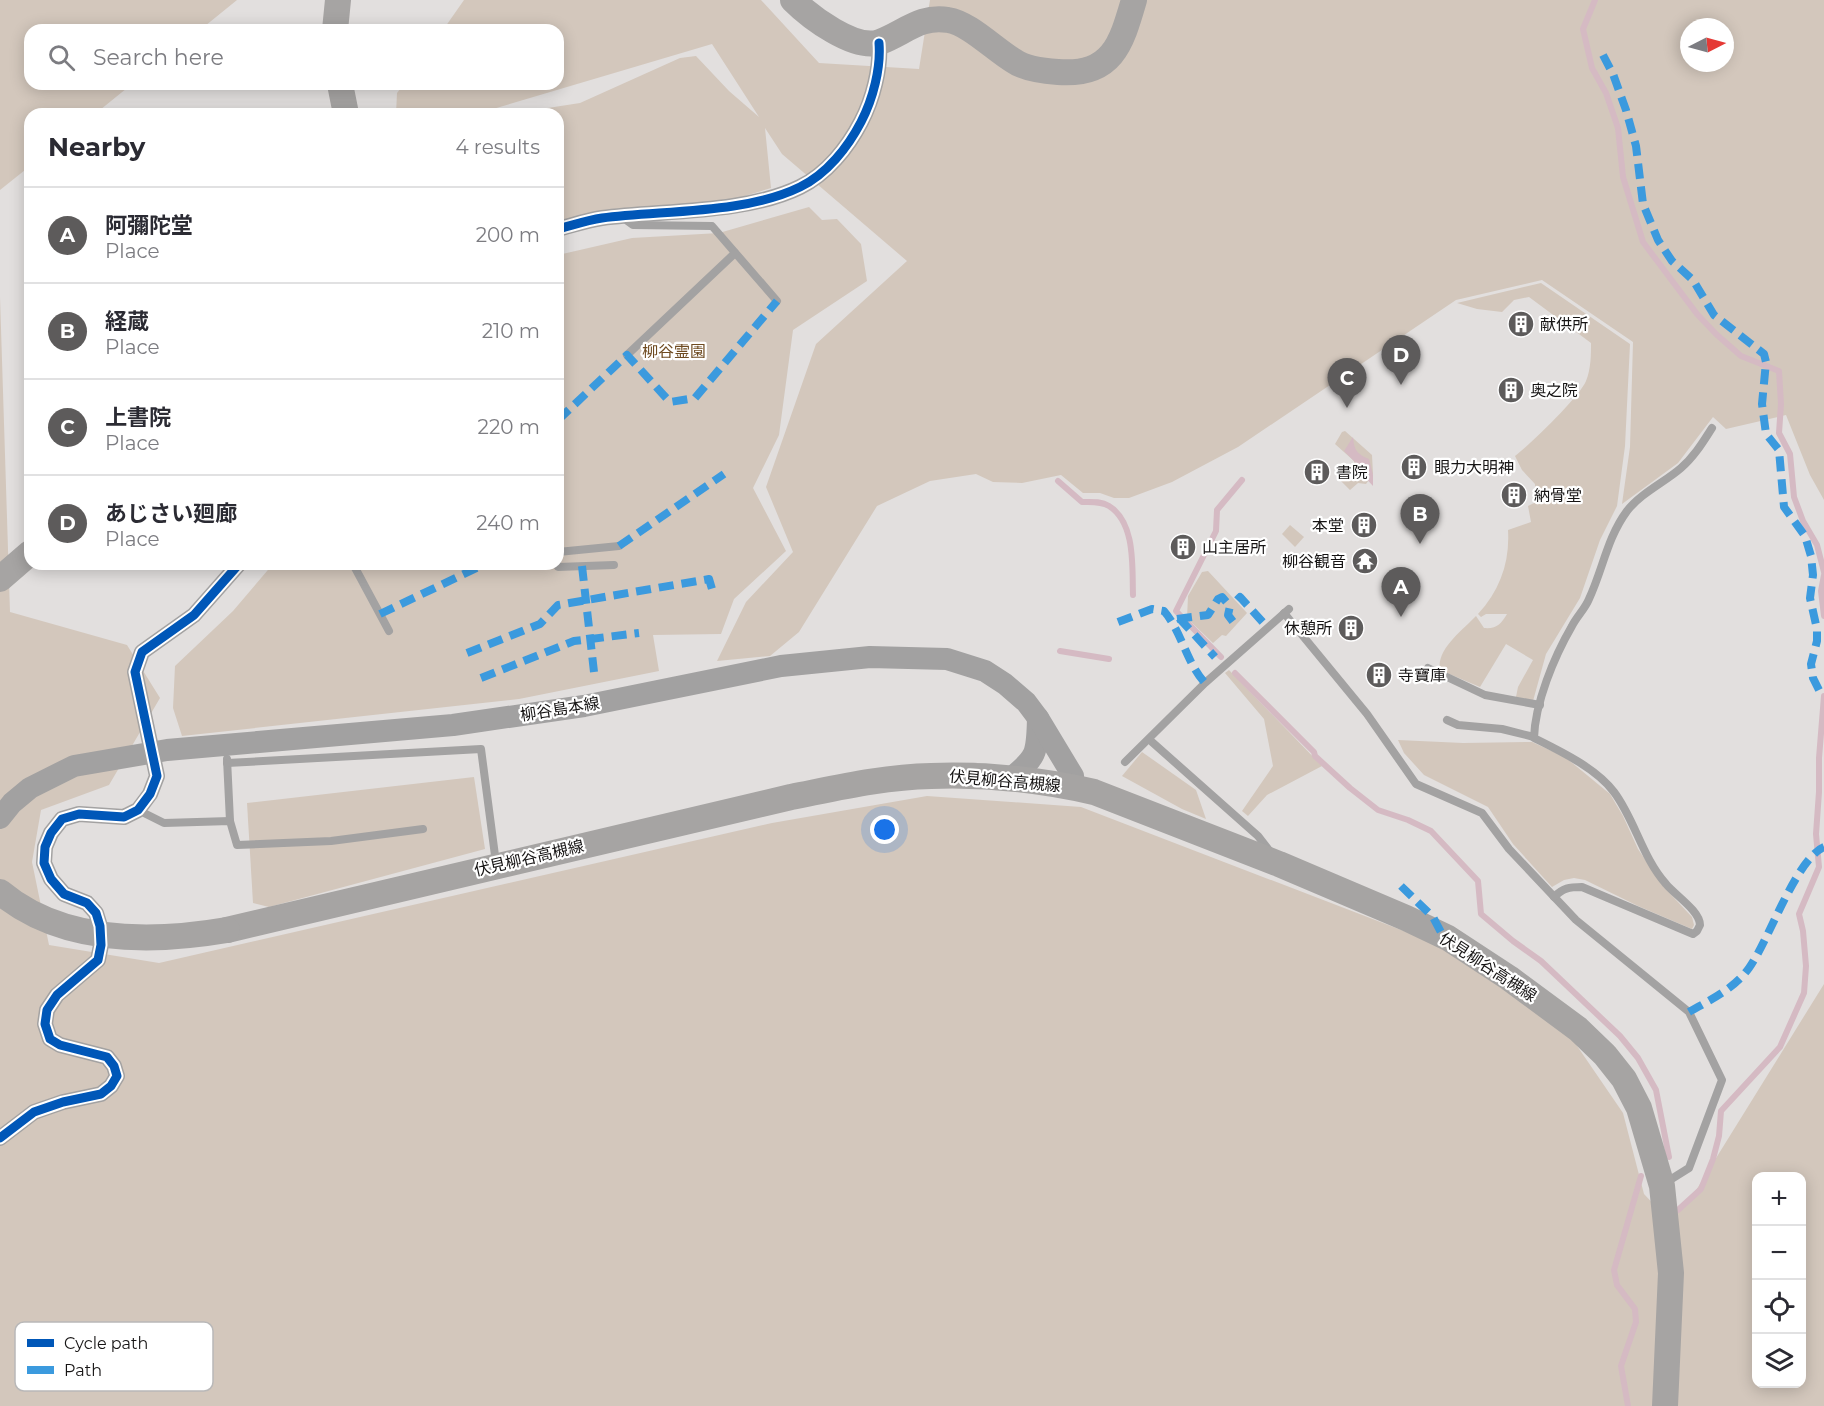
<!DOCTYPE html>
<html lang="en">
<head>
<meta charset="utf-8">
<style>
  :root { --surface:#fff; --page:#f7f7f7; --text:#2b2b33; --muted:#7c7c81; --line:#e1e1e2; --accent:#5d5b5b }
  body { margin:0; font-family:Montserrat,"Noto Sans JP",sans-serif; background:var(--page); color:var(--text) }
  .controls { position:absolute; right:18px; bottom:18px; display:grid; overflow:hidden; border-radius:12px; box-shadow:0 3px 15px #0003 }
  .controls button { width:54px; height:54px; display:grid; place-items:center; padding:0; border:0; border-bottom:2px solid var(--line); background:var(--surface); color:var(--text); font:30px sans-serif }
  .compass { position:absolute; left:1680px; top:18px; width:54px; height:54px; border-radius:50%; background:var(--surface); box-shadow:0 3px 15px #0003; rotate:84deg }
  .you { position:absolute; left:885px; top:830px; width:21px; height:21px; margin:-15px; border:4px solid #fff; border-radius:50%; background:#1a73e8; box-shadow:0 0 0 9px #1a73e833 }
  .badge { display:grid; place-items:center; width:39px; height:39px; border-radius:50%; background:var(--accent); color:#fff; font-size:20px; font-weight:700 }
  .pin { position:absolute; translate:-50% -50px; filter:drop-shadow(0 2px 3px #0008) }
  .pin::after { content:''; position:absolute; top:32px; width:21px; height:18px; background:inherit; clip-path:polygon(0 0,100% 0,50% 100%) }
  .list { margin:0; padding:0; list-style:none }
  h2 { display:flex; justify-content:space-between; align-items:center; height:78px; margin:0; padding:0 24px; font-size:26px }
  h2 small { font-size:20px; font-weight:400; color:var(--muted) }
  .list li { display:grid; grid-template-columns:39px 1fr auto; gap:18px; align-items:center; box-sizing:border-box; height:96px; padding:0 24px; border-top:2px solid var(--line) }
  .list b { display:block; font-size:22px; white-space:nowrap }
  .list p { margin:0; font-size:20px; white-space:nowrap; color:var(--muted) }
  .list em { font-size:20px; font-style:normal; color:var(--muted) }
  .icon { flex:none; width:33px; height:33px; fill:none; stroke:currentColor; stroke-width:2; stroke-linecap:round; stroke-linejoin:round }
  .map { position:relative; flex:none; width:1824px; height:1406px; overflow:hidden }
  .search { position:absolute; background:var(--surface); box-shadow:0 3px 15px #0003; left:24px; top:24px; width:540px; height:66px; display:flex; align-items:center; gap:15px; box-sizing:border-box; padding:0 21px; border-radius:18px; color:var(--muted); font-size:22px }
  .panel { position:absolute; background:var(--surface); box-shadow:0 3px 15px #0003; left:24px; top:108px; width:540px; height:462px; border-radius:18px }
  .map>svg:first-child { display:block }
</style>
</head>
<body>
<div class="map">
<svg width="1824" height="1406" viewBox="0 0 1824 1406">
  <rect width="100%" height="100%" fill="#e2dfde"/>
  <g fill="#d3c7bc" fill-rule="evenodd">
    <path d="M0,0H237L200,30H30V84H132L95,114H30V166L0,190Z"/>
    <path d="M464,0H761L819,63L919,69L930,0H1824V500L1810,475L1786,415L1726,429L1713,417L1678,463L1622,504L1630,447L1633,342L1542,280L1456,300L1238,447L1172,482L1129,498H1114L1100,493H1083L1061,475L1022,483L993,482L976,474L930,481L877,506L799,632L770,656L717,661L746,602L793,552L766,487L816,344L907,261L782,154L765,128L771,188L712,206L558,223V114H509L580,103L680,58L696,56L729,91L759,117L712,44L476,114H396L397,93L404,84H558V30H443ZM1689,27H1725V63H1689Z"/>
    <path d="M809,207L822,220L837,219L861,244L867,281L793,330L779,435L753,488L786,551L734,599L721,634L653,635L659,671L519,699L182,736L173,708L175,666L233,611L273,564H558V255L632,238L719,233Z"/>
    <path d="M1541,283L1630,344L1625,446L1617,506L1600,540L1580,598L1546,654L1533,701L1516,697L1518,687L1533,660L1506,644L1480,687L1440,670C1436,649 1464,629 1476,616L1484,628C1497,629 1501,624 1507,614H1486L1481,617L1478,614C1500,590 1510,562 1508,530L1531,522L1528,506L1536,502L1535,484L1522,470L1515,456C1530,445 1580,396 1586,381C1591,369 1591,355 1591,343L1529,297L1514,300L1502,312L1477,309L1457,303Z"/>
    <path d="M0,297L10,612L127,645L160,698L109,785L41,810L32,862L49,945L159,963L772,823L927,796L1081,807L1422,938L1444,950L1500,987L1573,1040L1623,1113L1644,1194L1661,1212H1678L1695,1192L1824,984V1406H0ZM1756,1176H1802V1384H1756Z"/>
    <path d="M1345,431L1372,455L1373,474L1366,484L1358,483L1350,490L1340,480L1354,464V461L1335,444L1342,432Z"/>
    <path d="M1290,525L1304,537L1295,547L1282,534Z"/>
    <path d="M1208,571L1247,613L1226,636L1222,635L1213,643L1187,618L1188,596L1202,572Z"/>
    <path d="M1229,670L1322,766L1267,795L1248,816L1242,811L1273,766L1264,719L1225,673Z"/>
    <path d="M1398,740L1463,743L1532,742L1565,757L1610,794L1623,816L1638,849L1662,885L1692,917L1694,925L1692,929L1638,906L1585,880L1574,878L1564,880L1552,887L1513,844L1488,807L1424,775L1404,753Z"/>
    <path d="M1142,752L1196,790L1206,819L1182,809L1122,776Z"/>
    <path d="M474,777L485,849L269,907L253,903L247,803Z"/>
  </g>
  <path fill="#d5bac3" d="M1353,437C1354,450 1357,454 1369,459L1373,475V486L1360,472L1359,466L1344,451Z"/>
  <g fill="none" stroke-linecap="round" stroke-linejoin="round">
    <g stroke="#d5bac3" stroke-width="6">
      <path d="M1595,0L1583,29L1592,68L1606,93L1618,128L1623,177L1643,242L1697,314L1716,334L1741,356L1779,371L1781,404L1779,433L1790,454L1794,497L1803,521L1817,545L1824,572"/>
      <path d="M1058,481L1082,502C1091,502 1101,501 1109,506C1136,523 1132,568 1133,595"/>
      <path d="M1824,575L1821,591L1824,616"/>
      <path d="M1060,651L1109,659"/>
      <path d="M1221,657L1176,611L1216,531L1217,510L1242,480"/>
      <path d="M1235,673L1314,752L1315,756L1350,788L1378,810L1408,820L1431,831L1478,881L1481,914L1513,941L1541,961L1620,1036L1638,1058L1656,1090L1669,1157"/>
      <path d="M1678,1210L1701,1189L1713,1159L1719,1136L1721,1111L1780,1047L1804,993L1806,966L1803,931L1799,914L1819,867L1816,834L1819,792V758L1824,696"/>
      <path d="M1628,1406L1621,1366L1636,1322L1635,1309L1617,1285L1614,1270L1641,1176"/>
    </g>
    <g stroke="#a3a2a2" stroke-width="8">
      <path d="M622,217L633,225L712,226L777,301"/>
      <path d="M627,355L735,253"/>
      <path d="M558,552L619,546"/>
      <path d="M353,564L389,631"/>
      <path d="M557,564L558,567L614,565"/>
      <path d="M1284,613L1367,714L1416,784L1482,813L1509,849L1576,920L1689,1012L1722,1080L1689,1168L1665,1183"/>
      <path d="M1428,668L1485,695L1540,705"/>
      <path d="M1447,720L1458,725L1502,729L1534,737"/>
      <path d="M1152,742L1258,836L1272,854"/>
      <path d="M227,759L230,821"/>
      <path d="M1125,762L1205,683L1289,609"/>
      <path d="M227,763L481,749L496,863"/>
      <path d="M138,810L164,823L230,821L237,845L331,841L423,829"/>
      <path d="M1554,897C1563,888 1569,887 1582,887L1693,934L1697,931L1700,925C1700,911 1675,895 1666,884C1642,857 1635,820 1614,792C1596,768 1560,751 1534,738C1535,703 1554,657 1572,626C1577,616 1585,609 1589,599C1603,569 1607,538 1627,511C1641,493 1665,482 1681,468C1694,457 1703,442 1712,428"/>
    </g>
    <g stroke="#a3a2a2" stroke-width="16">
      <path d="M558,229C573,225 588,220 602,218C663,210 745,214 800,187C827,174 848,147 861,122C873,99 881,68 879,43"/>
      <path d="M0,1138L34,1112L63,1102L101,1094L111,1086L117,1076L114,1066L107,1057L60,1045L50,1039L45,1024L47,1010L57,995L98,960L101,945L100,926L96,913L87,903L64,894L51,879L44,863L45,847L51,833L62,819L79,814L124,817L138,810L150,794L157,776L135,672L142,652L194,615L239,564"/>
    </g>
    <g stroke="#a2a1a1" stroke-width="22">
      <path d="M1010,779C1038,756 1037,753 1038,718"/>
      <path d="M0,818L12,803L30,788L74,766L167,750L453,725L584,706L781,666L870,657L947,659L985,671L1005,684L1026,702L1038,718L1073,776L1074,787"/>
    </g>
    <g stroke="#a6a4a3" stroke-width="26">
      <path d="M793,0C810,17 855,51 880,42C904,33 921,15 948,20C969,23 995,50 1014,61C1025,69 1044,71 1058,72C1112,76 1121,45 1134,0"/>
      <path d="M335,30L338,0"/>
      <path d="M340,84L346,114"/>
      <path d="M0,579L30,553"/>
      <path d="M227,930L791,797C837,788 883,777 931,776C985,774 1042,780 1094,792L1279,864L1406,918L1448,938L1509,978L1578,1029L1605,1055L1624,1079L1639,1108L1662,1186L1671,1273L1665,1406"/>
    </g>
    <path stroke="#a6a4a3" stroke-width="26" d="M0,892C62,944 151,943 227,930"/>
    <g stroke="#3b9ade" stroke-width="8" stroke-dasharray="15 8" stroke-linecap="butt">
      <path d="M1603,55L1613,74L1626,110L1636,146L1643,204L1658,240L1672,261L1693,280L1714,315L1764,354L1766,362L1762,404L1766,434L1779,450L1784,507L1805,536L1811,556L1813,575L1810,598L1817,629V641L1811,664L1813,678L1820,692L1824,696"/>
      <path d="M558,420L627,355L670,402L695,398L777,301"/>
      <path d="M619,546L724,474"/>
      <path d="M582,566L594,672"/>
      <path d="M1237,600L1240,597L1268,628"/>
      <path d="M380,614L485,564"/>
      <path d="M1179,618L1215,657"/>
      <path d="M1177,619L1208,615L1218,599L1222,597L1230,606L1228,615L1234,623"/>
      <path d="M1118,622L1152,609L1164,611C1182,632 1186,662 1205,683"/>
      <path d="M467,653L540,624L558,605L709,579L712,589"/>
      <path d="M481,678L574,641L639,633"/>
      <path d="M1401,886L1433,917L1443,936"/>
      <path d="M1689,1012C1710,1000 1734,989 1749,968C1769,940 1796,859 1824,847"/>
    </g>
    <defs>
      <g id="cycleway">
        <path d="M558,229C573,225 588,220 602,218C663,210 745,214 800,187C827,174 848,147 861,122C873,99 881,68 879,43"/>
        <path d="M0,1138L34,1112L63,1102L101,1094L111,1086L117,1076L114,1066L107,1057L60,1045L50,1039L45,1024L47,1010L57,995L98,960L101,945L100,926L96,913L87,903L64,894L51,879L44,863L45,847L51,833L62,819L79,814L124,817L138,810L150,794L157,776L135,672L142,652L194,615L239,564"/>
      </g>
    </defs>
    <use href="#cycleway" stroke="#fff" stroke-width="13"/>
    <use href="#cycleway" stroke="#0057b8" stroke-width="9"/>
  </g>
  <defs>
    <symbol id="building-disc" viewBox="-11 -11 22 22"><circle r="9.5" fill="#5d5b5b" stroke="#fff"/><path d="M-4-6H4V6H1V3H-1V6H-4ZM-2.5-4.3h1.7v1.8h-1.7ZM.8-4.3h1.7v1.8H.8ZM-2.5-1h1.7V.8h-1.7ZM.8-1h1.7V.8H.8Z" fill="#fff"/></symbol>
    <symbol id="temple-disc" viewBox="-11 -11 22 22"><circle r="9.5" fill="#5d5b5b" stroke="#fff"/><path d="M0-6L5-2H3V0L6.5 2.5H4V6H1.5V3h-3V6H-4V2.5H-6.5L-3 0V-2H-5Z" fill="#fff"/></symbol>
  </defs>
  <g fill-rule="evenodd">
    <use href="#building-disc" x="1506" y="309" width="30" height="30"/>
    <use href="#building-disc" x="1496" y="375" width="30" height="30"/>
    <use href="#building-disc" x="1399" y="452" width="30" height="30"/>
    <use href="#building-disc" x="1302" y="457" width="30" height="30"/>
    <use href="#building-disc" x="1499" y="480" width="30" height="30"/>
    <use href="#building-disc" x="1349" y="510" width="30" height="30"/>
    <use href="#building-disc" x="1168" y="532" width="30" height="30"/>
    <use href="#temple-disc" x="1350" y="546" width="30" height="30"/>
    <use href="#building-disc" x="1336" y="613" width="30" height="30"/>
    <use href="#building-disc" x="1364" y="660" width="30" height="30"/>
  </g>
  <g text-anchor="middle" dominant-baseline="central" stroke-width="4.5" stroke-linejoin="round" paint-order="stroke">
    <g font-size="16" fill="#161414" stroke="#fff" text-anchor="start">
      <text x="1540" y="324">献供所</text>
      <text x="1530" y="390">奥之院</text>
      <text x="1434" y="467">眼力大明神</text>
      <text x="1336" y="472">書院</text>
      <text x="1534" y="495">納骨堂</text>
      <text x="1344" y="525" text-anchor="end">本堂</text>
      <text x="1202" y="547">山主居所</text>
      <text x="1346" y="561" text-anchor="end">柳谷観音</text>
      <text x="1332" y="628" text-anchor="end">休憩所</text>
      <text x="1398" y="675">寺寶庫</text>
    </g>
    <g font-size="16" fill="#6f4b21" stroke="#fff">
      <text x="674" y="351">柳谷霊園</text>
    </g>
    <g font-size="16" fill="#161414" stroke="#fff">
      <text transform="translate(560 709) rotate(-9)">柳谷島本線</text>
      <text transform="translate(1005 781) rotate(5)">伏見柳谷高槻線</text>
      <text transform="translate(529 858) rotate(-13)">伏見柳谷高槻線</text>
      <text transform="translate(1488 967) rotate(33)">伏見柳谷高槻線</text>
    </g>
  </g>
  <rect x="15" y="1322" width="198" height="69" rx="9" fill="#fff" stroke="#b9b8b8" stroke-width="1.5"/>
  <rect x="27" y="1339" width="27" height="8" fill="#0057b8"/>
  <rect x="27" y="1366" width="27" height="8" fill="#3b9ade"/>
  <g font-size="16" fill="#161414">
    <text x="64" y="1349">Cycle path</text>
    <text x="64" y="1376">Path</text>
  </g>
</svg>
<div class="controls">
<button>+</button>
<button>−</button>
<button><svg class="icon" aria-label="locate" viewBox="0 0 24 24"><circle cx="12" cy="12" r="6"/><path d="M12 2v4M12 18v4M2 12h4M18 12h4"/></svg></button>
<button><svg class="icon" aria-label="layers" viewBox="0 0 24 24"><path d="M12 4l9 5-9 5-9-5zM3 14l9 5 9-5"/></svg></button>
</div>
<svg class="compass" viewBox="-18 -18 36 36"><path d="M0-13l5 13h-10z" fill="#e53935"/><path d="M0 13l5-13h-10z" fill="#7c7c81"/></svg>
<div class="you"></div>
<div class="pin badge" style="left:1401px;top:617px">A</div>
<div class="pin badge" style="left:1420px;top:544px">B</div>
<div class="pin badge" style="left:1347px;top:408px">C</div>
<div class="pin badge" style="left:1401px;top:385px">D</div>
<div class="search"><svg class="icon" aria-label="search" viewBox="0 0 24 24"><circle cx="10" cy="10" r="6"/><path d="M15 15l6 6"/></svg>Search here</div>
<section class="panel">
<h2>Nearby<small>4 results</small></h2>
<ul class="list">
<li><span class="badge">A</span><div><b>阿彌陀堂</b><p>Place</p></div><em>200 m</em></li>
<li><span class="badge">B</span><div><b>経蔵</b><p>Place</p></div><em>210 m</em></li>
<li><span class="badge">C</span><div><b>上書院</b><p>Place</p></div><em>220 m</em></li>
<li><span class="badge">D</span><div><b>あじさい廻廊</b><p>Place</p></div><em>240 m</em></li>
</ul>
</section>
</div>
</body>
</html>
